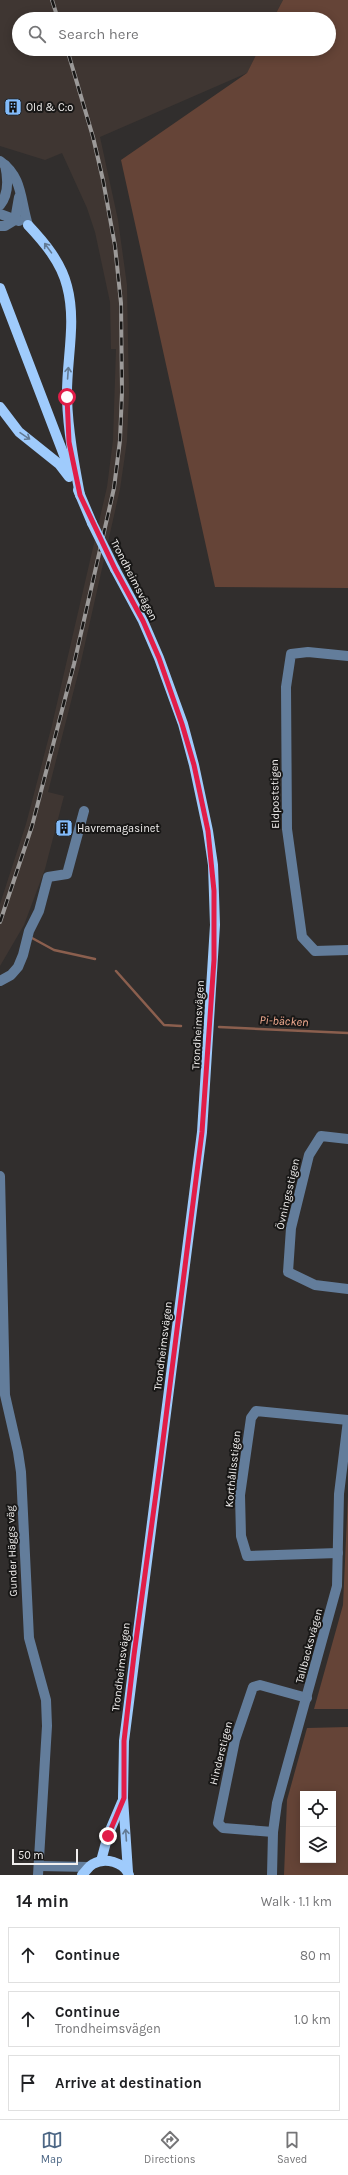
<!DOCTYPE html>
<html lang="en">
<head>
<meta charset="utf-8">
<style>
  :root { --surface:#fff; --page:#f6f6f6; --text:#202124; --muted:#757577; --line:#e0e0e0; --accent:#4d6785 }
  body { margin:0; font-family:Karla,sans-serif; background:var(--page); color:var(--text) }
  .controls { position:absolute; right:12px; bottom:12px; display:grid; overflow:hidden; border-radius:0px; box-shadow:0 2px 10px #0003 }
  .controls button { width:36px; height:36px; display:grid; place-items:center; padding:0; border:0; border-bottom:1px solid var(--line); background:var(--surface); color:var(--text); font:20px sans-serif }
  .scale { position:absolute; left:12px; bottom:10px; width:66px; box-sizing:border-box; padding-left:4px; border:2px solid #f1efee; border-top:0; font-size:11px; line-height:14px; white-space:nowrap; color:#f1efee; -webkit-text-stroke:3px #181716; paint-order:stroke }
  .stop { position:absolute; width:12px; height:12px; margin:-9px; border:3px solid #e11d48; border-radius:50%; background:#fff }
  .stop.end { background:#e11d48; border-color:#fff; box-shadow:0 1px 4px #0008 }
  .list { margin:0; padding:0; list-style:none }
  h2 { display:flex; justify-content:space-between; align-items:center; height:52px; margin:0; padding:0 16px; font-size:17px }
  h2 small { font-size:13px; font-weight:400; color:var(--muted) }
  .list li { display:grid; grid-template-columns:26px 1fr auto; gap:12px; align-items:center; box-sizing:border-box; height:56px; margin:0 8px 8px; padding:0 8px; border:1px solid var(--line); border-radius:0px }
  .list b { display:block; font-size:15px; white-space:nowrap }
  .list p { margin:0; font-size:13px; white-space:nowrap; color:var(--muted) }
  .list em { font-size:13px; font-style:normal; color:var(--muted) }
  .icon { flex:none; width:22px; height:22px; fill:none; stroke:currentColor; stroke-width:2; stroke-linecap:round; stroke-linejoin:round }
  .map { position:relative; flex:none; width:348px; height:1875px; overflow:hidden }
  .search { position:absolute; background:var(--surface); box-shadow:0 2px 10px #0003; left:12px; right:12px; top:12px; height:44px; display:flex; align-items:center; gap:10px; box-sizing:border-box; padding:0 14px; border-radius:22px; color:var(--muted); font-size:15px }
  .sheet { height:244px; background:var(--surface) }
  nav { display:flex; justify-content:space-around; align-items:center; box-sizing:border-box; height:56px; border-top:1px solid var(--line); background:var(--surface); font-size:11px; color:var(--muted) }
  nav a { display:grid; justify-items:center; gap:2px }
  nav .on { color:var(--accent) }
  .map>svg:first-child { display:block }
</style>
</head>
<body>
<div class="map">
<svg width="348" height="1875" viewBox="0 0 348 1875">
  <rect width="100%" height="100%" fill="#312e2d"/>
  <path fill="#3f3632" d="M0,0H283L273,19H19V49H259L247,73L100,137L118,220L127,285L129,393L127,441L120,489L80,666L48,792L64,796L45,869L24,925L0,966V904L26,824L52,725L107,487L113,440L116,349H111L110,302L95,232L87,208L62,153L45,160L0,146Z"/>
  <g fill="#654437" fill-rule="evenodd">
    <path d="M283,0H348V588L215,587L121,160L247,73L259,49H329V19H273Z"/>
    <path d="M348,1495V1709H314L343,1605Z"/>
    <path d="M348,1727V1875H284L287,1800L307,1728ZM303,1794H333V1860H303Z"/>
  </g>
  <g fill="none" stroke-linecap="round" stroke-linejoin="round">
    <g stroke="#8b5f4e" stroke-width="2.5">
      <path d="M32,938L54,950L95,959"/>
      <path d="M116,971L164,1025L181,1026"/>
      <path d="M219,1027L348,1033"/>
    </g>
    <g stroke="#637d9b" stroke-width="10">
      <path d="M0,161C23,177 20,200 28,225"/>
      <path d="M0,205C9,194 8,178 5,165"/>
      <path d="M0,214L19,221"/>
      <path d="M0,226H5L15,220L19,197"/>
      <path d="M348,656L308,652L291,654L286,687L287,829L302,937L315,951L348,950"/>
      <path d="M0,981L11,975L18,967L23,955L29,931L39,911L48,877L67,874L84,811"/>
      <path d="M348,1139L321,1136L309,1155L291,1228L288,1272L315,1285L348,1289"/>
      <path d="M0,1176L5,1395L18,1452L21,1472L29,1638L46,1700L47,1726L38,1875"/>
      <path d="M338,1553L247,1556L241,1536L240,1495L251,1418L256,1411L348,1420"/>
      <path d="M273,1832L223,1828L218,1823L235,1740L253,1687L260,1685L307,1698"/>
      <path d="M39,1866L89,1867"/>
      <path d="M272,1875L273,1832L277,1803L337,1586L339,1494L348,1420"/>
    </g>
    <g stroke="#9fcbfc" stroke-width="10">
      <path d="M28,225C44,242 61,262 67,286C77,323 66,361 67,398C68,431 74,463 80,495"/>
      <path d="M0,288L70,471"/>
      <path d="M0,407L19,432L59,464L69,477"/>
      <path d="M78,490L92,523"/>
      <path d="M115,569L143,621L159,658L183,724L194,765L208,831L213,865L215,925L202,1132L124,1741L123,1798L128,1872"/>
      <path d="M101,1861L108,1835L122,1802"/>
      <path d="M82,1875C86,1871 89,1866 93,1864C105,1857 124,1862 129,1875"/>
    </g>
    <defs>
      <g id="rail">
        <path d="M52,0L58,19"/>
        <path d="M0,922L32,826L74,664L114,488L120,440L122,392L121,303L115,246L103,180L93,137L67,49"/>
      </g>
    </defs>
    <use href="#rail" stroke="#9c9a99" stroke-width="4"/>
    <use href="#rail" stroke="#181716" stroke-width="2.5" stroke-dasharray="8" stroke-linecap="butt"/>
    <path stroke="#9fcbfc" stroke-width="10" d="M92,523L115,569"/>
  </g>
  <defs><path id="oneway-shaft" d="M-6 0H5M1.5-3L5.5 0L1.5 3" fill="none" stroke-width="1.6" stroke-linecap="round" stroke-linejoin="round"/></defs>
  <g stroke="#627a94">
    <use href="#oneway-shaft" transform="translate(48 248) rotate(-126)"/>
    <use href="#oneway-shaft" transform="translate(68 373) rotate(-86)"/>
    <use href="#oneway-shaft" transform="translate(25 436) rotate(34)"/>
    <use href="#oneway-shaft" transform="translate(126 1835) rotate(-94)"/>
  </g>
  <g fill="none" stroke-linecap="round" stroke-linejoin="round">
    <path stroke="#e11d48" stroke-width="5" d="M67,397L69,442L80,495L115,569L143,621L159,658L182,724L194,765L208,831L214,891V960L202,1132L160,1464L134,1655L124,1741V1798L108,1836"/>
  </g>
  <defs>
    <symbol id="building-square" viewBox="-11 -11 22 22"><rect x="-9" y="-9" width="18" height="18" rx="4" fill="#83bcfb" stroke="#181716"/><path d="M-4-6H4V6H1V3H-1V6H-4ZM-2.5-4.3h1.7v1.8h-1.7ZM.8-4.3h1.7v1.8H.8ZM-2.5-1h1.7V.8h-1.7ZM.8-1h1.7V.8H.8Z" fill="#111"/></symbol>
  </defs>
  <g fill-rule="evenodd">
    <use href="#building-square" x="3" y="97" width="20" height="20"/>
    <use href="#building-square" x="54" y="818" width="20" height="20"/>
  </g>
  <g text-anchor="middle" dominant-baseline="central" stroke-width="4" stroke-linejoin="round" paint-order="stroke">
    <g font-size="11" fill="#f1efee" stroke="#181716" text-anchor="start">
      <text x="26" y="107">Old &amp; C:o</text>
      <text x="77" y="828">Havremagasinet</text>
    </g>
    <g font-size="11" fill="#f1efee" stroke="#181716">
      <text transform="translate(134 580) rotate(63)">Trondheimsvägen</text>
      <text transform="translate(275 794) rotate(-91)">Eldpoststigen</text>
      <text transform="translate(198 1025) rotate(-87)">Trondheimsvägen</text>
      <text transform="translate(288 1194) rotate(-77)">Övningsstigen</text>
      <text transform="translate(163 1346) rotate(-83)">Trondheimsvägen</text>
      <text transform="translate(233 1469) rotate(-84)">Korthållsstigen</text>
      <text transform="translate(12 1551) rotate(-92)">Gunder Häggs väg</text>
      <text transform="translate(309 1646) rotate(-75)">Tallbacksvägen</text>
      <text transform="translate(121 1667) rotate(-83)">Trondheimsvägen</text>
      <text transform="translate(221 1753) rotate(-76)">Hinderstigen</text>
    </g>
    <g font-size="12" font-style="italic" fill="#f6ae93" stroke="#181716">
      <text transform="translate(284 1021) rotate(3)">Pi-bäcken</text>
    </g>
  </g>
</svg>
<div class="controls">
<button><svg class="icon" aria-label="locate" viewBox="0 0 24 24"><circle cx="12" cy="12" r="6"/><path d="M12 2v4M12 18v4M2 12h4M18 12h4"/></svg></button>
<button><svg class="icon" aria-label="layers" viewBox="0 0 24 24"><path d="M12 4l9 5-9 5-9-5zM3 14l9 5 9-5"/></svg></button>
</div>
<div class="scale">50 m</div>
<div class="stop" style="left:67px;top:397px"></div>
<div class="stop end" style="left:108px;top:1836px"></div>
<div class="search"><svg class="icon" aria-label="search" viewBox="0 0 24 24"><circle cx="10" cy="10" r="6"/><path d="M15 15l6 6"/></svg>Search here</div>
</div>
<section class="sheet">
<h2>14 min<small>Walk · 1.1 km</small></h2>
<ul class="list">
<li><svg class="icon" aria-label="ahead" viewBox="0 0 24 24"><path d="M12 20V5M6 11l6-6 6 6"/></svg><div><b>Continue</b></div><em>80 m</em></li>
<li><svg class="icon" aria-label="ahead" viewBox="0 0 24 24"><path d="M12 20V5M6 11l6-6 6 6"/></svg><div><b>Continue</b><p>Trondheimsvägen</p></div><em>1.0 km</em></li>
<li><svg class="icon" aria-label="arrive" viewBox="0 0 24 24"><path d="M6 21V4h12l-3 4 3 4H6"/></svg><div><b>Arrive at destination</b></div></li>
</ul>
</section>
<nav>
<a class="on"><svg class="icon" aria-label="map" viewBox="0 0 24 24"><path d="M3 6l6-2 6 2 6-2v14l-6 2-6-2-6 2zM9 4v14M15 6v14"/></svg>Map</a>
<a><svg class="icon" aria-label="directions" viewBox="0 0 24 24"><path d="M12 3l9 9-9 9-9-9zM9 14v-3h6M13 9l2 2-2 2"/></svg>Directions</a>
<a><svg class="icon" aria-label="saved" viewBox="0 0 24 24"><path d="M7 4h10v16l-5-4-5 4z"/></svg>Saved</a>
</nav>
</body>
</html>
